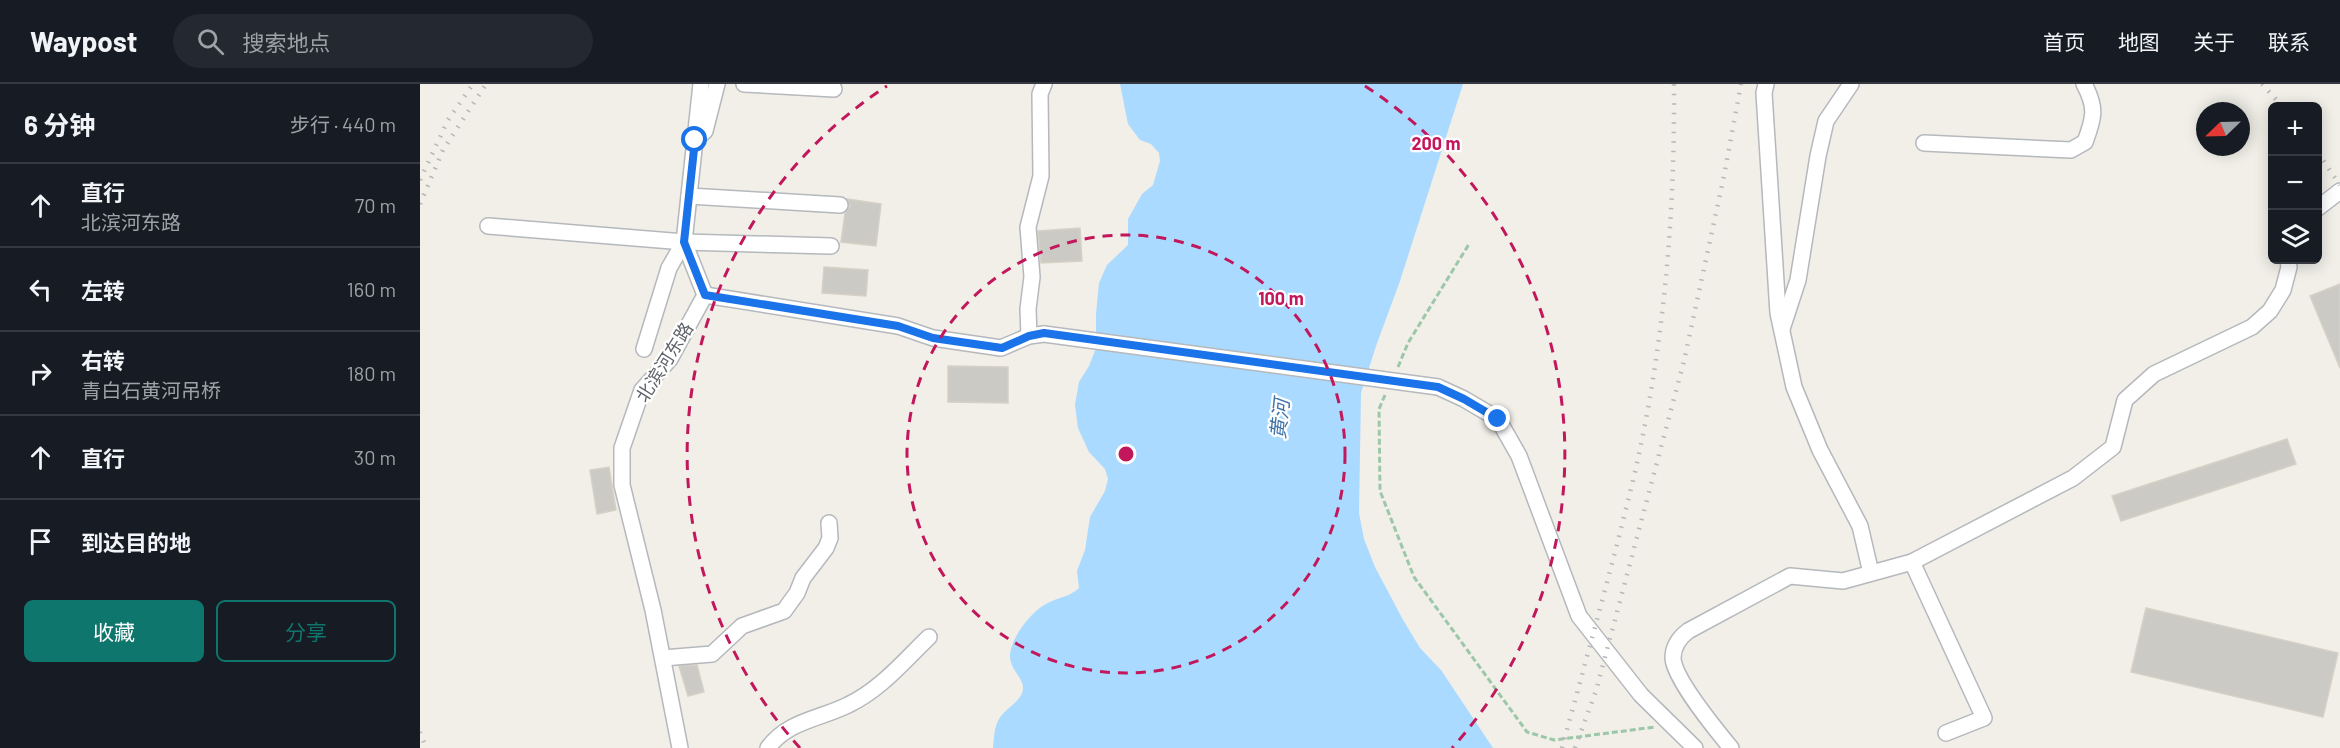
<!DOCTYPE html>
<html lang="zh">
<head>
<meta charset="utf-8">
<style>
  :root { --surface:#171b24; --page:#242831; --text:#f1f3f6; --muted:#9ea1a6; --line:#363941; --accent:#0f766e }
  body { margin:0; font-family:Barlow,"Noto Sans SC",sans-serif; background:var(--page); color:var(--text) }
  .controls { position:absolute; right:18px; top:18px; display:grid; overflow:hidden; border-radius:9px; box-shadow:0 3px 15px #0003 }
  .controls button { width:54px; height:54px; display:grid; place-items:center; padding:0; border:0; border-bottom:2px solid var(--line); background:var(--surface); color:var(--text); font:30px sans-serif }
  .compass { position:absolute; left:1776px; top:18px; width:54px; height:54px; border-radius:50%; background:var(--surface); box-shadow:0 3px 15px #0003; rotate:247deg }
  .stop { position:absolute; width:18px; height:18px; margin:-14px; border:4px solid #1a73e8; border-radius:50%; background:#fff }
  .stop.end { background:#1a73e8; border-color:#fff; box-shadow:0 2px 6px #0008 }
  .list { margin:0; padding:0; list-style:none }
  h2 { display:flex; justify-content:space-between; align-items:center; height:78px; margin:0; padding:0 24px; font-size:26px }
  h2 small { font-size:20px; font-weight:400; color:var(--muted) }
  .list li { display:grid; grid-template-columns:39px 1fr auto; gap:18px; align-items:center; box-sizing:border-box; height:84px; padding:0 24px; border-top:2px solid var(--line) }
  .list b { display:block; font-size:22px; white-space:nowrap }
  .list p { margin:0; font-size:20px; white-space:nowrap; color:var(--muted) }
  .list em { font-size:20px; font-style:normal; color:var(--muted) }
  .actions { display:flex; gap:12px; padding:18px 24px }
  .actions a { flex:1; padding:14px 0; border:2px solid var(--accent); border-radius:9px; text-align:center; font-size:21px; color:var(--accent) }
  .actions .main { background:var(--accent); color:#fff }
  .icon { flex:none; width:33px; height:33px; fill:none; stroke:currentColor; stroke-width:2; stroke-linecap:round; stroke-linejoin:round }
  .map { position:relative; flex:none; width:1920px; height:664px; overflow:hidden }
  header { display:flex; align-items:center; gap:36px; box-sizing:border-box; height:84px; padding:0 30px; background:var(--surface); border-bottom:2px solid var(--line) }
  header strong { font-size:28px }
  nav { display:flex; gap:33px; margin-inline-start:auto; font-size:21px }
  .search { width:420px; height:54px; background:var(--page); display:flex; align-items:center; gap:15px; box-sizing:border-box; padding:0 21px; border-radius:33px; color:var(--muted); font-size:22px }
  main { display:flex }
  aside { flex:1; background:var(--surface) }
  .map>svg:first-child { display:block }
</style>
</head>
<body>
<header>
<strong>Waypost</strong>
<div class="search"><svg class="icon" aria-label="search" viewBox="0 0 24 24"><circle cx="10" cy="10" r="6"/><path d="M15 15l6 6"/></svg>搜索地点</div>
<nav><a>首页</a><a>地图</a><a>关于</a><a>联系</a></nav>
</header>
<main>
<aside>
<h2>6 分钟<small>步行 · 440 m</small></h2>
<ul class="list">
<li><svg class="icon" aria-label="ahead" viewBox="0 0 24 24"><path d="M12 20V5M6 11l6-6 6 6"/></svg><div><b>直行</b><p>北滨河东路</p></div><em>70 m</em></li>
<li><svg class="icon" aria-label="left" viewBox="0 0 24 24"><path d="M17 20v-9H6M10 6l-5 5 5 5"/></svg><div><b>左转</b></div><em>160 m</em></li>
<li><svg class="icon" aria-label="right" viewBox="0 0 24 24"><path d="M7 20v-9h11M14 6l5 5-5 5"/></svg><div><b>右转</b><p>青白石黄河吊桥</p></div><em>180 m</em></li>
<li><svg class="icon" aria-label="ahead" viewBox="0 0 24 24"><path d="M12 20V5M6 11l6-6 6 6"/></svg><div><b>直行</b></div><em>30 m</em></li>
<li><svg class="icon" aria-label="arrive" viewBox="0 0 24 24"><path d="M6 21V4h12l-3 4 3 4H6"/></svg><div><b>到达目的地</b></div></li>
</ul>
<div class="actions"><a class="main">收藏</a><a>分享</a></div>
</aside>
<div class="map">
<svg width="1920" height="664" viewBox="0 0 1920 664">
  <rect width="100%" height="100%" fill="#f1efe8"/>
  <path fill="#aadaff" d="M700,0H1043L980,197L956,262L941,309L939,429L944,455L955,483L982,534L1000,564L1021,586L1073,664H573C574,655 574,645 578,637C583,625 602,618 603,605C604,594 590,586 590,572C591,552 613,525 630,518C640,513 651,512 659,504L657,487L665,466L670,433L685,407L688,395L685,385L669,368L658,344L655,321L659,298L669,282L676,264V230L679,199L687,181L708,161V135L722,110L733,101L740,77L739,69L731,60L720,56L708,40Z"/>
  <g fill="#cccac5" stroke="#d6d1c6" stroke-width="1.5">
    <path d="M427,115L461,120L456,162L421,158L425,129L430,122Z"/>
    <path d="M660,144L662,177L621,179L618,147Z"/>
    <path d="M404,183L448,186L446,212L402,209Z"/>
    <path d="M1920,200V284L1890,212Z"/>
    <path d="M528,282L588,283V319L528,318Z"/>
    <path d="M1867,355L1876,380L1701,437L1692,412Z"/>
    <path d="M189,383L196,426L177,430L170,386Z"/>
    <path d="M1726,524L1918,569L1903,633L1711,588Z"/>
    <path d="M277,581L284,608L268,612L259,582Z"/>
  </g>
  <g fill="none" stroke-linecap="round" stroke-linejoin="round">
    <defs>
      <g id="minor">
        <path d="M324,0L414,5"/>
        <path d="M1346,0L1344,9L1358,229L1374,303L1400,366L1440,442L1451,489"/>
        <path d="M279,52L285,47L297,0"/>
        <path d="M1504,59L1651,66L1665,58C1674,34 1677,24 1664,0"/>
        <path d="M269,112L420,121"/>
        <path d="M1898,124L1920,107"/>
        <path d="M68,142L264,158L411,162"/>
        <path d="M285,211L478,242L513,254L581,264L609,252L624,250"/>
        <path d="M1362,245L1378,196L1398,72L1406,37L1431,0"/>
        <path d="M609,252L608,225L612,193L608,143L621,92L620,10L624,0"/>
        <path d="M224,265L249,184L264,158"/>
        <path d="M1018,303L1044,315L1078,335L1099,372L1159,532L1221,611L1275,664"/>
        <path d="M1492,478L1564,634L1526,649"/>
        <path d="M243,574L292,570L322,542L364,527L377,509L383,494L406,464L410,454L409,439"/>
        <path d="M260,664L233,526L202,401V364L222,306L250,275L285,211L264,158L281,0"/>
        <path d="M348,664C367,637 400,635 428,621C460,606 484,577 509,553"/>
        <path d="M1311,664C1297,647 1254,595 1253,574C1253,562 1259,554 1268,547L1370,492L1423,497L1492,478L1653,394L1693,363L1705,316L1734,290L1832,243L1850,227L1863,206L1869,183L1868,176"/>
      </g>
    </defs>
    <use href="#minor" stroke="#b5b8bc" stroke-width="18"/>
    <g stroke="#9cc7a9" stroke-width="3" stroke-dasharray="6 3" stroke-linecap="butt">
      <path d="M978,283L988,259L1049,160"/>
      <path d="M965,311L959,325L960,407L994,493L1107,648L1134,656L1235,643"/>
    </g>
    <use href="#minor" stroke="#fff" stroke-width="15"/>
    <g stroke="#b6b7b8" stroke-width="4.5" stroke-dasharray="1.5 8" stroke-linecap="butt">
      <path d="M1842,0L1862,22"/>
      <path d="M1898,69L1920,101"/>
      <path d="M0,96L28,36L53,0"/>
      <path d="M0,120L23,66L66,0"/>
      <path d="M0,648L6,664"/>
      <path d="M1142,664C1167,572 1193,480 1215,388C1244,261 1255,130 1254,0"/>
      <path d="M1155,664L1176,607L1264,277L1304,92L1321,0"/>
    </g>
    <defs>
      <path id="minor-bridge" d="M624,250L1018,303"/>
    </defs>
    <use href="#minor-bridge" stroke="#b5b8bc" stroke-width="18" stroke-linecap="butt"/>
    <use href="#minor-bridge" stroke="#fff" stroke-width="15"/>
  </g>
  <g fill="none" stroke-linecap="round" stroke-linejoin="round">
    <path stroke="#1a73e8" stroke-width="8" d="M275,56L264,158L285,211L478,242L513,254L582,264L609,252L624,249L1018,303L1044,315L1078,335"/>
  </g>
  <g fill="none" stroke="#c2185b" stroke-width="3" stroke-dasharray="10 8">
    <circle cx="706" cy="370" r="219"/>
    <path d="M380 664A439 439 0 0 1 467 2M945 2A439 439 0 0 1 1032 664"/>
  </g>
  <g text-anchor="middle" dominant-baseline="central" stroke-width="4.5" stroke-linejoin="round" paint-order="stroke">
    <g font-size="18" fill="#5f6368" stroke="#fff">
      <text transform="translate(244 278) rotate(-58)">北滨河东路</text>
    </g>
    <g font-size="20" font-style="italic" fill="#4174aa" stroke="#fff">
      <text transform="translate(859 335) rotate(-84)">黄河</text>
    </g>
  </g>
  <circle cx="706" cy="370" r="9" fill="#c2185b" stroke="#fff" stroke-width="3"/>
  <g font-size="18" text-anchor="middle" font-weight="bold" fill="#c2185b" stroke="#fff" stroke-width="4.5" stroke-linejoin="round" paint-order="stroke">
    <text x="1016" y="66">200 m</text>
    <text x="861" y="221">100 m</text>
  </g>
</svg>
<div class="controls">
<button>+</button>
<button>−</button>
<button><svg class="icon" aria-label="layers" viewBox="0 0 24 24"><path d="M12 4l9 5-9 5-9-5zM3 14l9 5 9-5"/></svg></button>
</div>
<svg class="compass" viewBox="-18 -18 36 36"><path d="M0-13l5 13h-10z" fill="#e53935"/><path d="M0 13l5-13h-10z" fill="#9ea1a6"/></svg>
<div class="stop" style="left:275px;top:56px"></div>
<div class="stop end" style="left:1078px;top:335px"></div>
</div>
</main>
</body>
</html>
